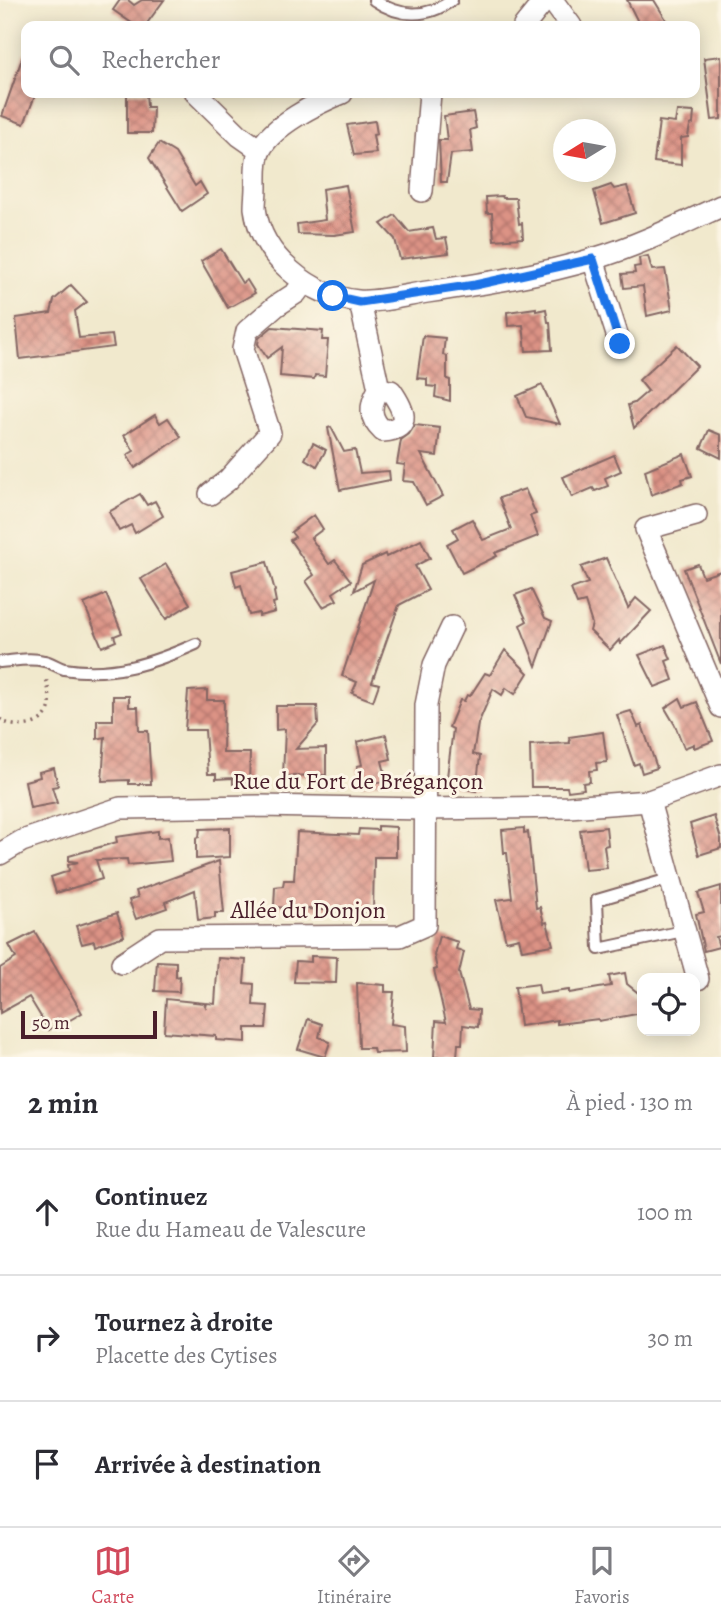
<!DOCTYPE html>
<html lang="fr">
<head>
<meta charset="utf-8">
<style>
  :root { --surface:#fff; --page:#f2f2f3; --text:#2b2b33; --muted:#7c7c81; --line:#e1e1e2; --accent:#d1495b }
  body { margin:0; font-family:Alegreya,serif; background:var(--page); color:var(--text) }
  .controls { position:absolute; right:21px; bottom:21px; display:grid; overflow:hidden; border-radius:14px; box-shadow:0 4px 18px #0003 }
  .controls button { width:63px; height:63px; display:grid; place-items:center; padding:0; border:0; border-bottom:2px solid var(--line); background:var(--surface); color:var(--text); font:35px sans-serif }
  .compass { position:absolute; left:553px; top:119px; width:63px; height:63px; border-radius:50%; background:var(--surface); box-shadow:0 4px 18px #0003; rotate:259deg }
  .scale { position:absolute; left:21px; bottom:18px; width:136px; box-sizing:border-box; padding-left:7px; border:4px solid #4a1f2b; border-top:0; font-size:19px; line-height:24px; white-space:nowrap; color:#4a1f2b; -webkit-text-stroke:5px #fcf5e5; paint-order:stroke }
  .stop { position:absolute; width:21px; height:21px; margin:-16px; border:5px solid #1a73e8; border-radius:50%; background:#fff }
  .stop.end { background:#1a73e8; border-color:#fff; box-shadow:0 2px 7px #0008 }
  .list { margin:0; padding:0; list-style:none }
  h2 { display:flex; justify-content:space-between; align-items:center; height:91px; margin:0; padding:0 28px; font-size:30px }
  h2 small { font-size:23px; font-weight:400; color:var(--muted) }
  .list li { display:grid; grid-template-columns:46px 1fr auto; gap:21px; align-items:center; box-sizing:border-box; height:126px; padding:0 28px; border-top:2px solid var(--line) }
  .list b { display:block; font-size:26px; white-space:nowrap }
  .list p { margin:0; font-size:23px; white-space:nowrap; color:var(--muted) }
  .list em { font-size:23px; font-style:normal; color:var(--muted) }
  .icon { flex:none; width:38px; height:38px; fill:none; stroke:currentColor; stroke-width:2; stroke-linecap:round; stroke-linejoin:round }
  .map { position:relative; flex:none; width:721px; height:1057px; overflow:hidden }
  .search { position:absolute; background:var(--surface); box-shadow:0 4px 18px #0003; left:21px; right:21px; top:21px; height:77px; display:flex; align-items:center; gap:18px; box-sizing:border-box; padding:0 24px; border-radius:14px; color:var(--muted); font-size:26px }
  .sheet { height:469px; background:var(--surface) }
  nav { display:flex; justify-content:space-around; align-items:center; box-sizing:border-box; height:98px; border-top:2px solid var(--line); background:var(--surface); font-size:19px; color:var(--muted) }
  nav a { display:grid; justify-items:center; gap:4px }
  nav .on { color:var(--accent) }
  .map>svg:first-child { display:block }
</style>
</head>
<body>
<div class="map">
<svg width="721" height="1057" viewBox="0 0 721 1057">
  <defs>
    <pattern id="building-cross-hatch" width="8" height="8" patternUnits="userSpaceOnUse" patternTransform="scale(1.75)"><rect width="8" height="8" fill="#dc9385"/><path d="M0 0l8 8M0 8l8-8" fill="none" stroke="#b4776d"/></pattern>
  </defs>
  <rect width="100%" height="100%" fill="#fcf5e5"/>
  <filter id="ink" filterUnits="userSpaceOnUse"><feTurbulence type="fractalNoise" baseFrequency=".0143" numOctaves="2"/><feDisplacementMap in="SourceGraphic" scale="14" xChannelSelector="R" yChannelSelector="G"/><feConvolveMatrix kernelMatrix="1 2 1 2 8 2 1 2 1" color-interpolation-filters="sRGB"/></filter>
  <filter id="wash" filterUnits="userSpaceOnUse"><feTurbulence type="fractalNoise" baseFrequency=".00686" numOctaves="4" result="noise"/><feDisplacementMap in="SourceGraphic" scale="28" xChannelSelector="R" yChannelSelector="G"/><feGaussianBlur stdDeviation="1.57" result="paint"/><feColorMatrix in="noise" values="0 0 0 0 0 0 0 0 0 0 0 0 0 0 0 0 0 1.4 0 .05"/><feComposite in="paint" operator="in"/></filter>
  <g filter="url(#wash)">
    <rect width="100%" height="100%" fill="#f1e9cd"/>
    <g id="blocks">
      <g fill="url(#building-cross-hatch)">
        <path d="M120,0H128L134,5L142,0H164L145,26H136L113,10Z"/>
        <path d="M627,0H654L670,26H640Z"/>
        <path d="M24,53H26V93H36L24,124L2,116Z"/>
        <path d="M721,56V119L712,120L704,58Z"/>
        <path d="M127,93H146L147,107H153L152,133H127Z"/>
        <path d="M677,111L694,112L693,124L690,125L688,137L681,138V165L654,162L659,121L675,123Z"/>
        <path d="M473,112L476,128L470,130L473,152L451,154L447,182H441L439,140H447L444,116Z"/>
        <path d="M375,121L377,134L373,135L376,153L354,155L347,125Z"/>
        <path d="M159,143L175,153L195,186L200,182L207,194L182,211L149,158Z"/>
        <path d="M346,185L355,232L334,235L298,234L297,224L325,220L322,189Z"/>
        <path d="M611,185L614,189L627,186L635,213L603,223L594,191Z"/>
        <path d="M502,196L503,198H516L519,224L522,223L523,238L494,240L492,213H487L486,197Z"/>
        <path d="M395,215L409,232L433,228L436,239L446,238L449,253L400,259L395,239L381,224Z"/>
        <path d="M221,249L242,283L247,280L255,293L228,308L201,261Z"/>
        <path d="M648,256L652,270L665,269L672,310L647,316L643,286L624,288L622,274L635,273L634,267L640,266L639,258Z"/>
        <path d="M71,285L87,302L75,311L79,338L112,335L114,347L20,359L16,318L51,313L54,300Z"/>
        <path d="M536,308V311L546,309L548,322H550L552,350L526,351L523,325L508,326L507,312Z"/>
        <path d="M272,327L323,331L322,340H328L325,376L315,375L314,379L280,376L282,347L267,358L258,344L259,338Z"/>
        <path d="M423,336L445,338L443,355L447,356V379L450,380V401L435,397L436,387L427,386V379L417,378Z"/>
        <path d="M677,345L697,366L634,428L628,405L634,403L648,391L639,380Z"/>
        <path d="M542,385L550,402L560,424L526,417L517,396Z"/>
        <path d="M155,415L160,423L168,418L181,437L135,468L127,455L134,451L124,435Z"/>
        <path d="M415,425L440,428L437,456L421,454L443,496L426,505L414,482L403,481L405,465L397,464L401,440L409,434Z"/>
        <path d="M331,427L344,452L355,450L360,473L389,471L390,480L340,490L328,428Z"/>
        <path d="M709,430L721,435V458L701,448Z"/>
        <path d="M313,443L326,450L317,466L305,459Z"/>
        <path d="M684,454L692,476L682,479L683,483L651,495L645,470Z"/>
        <path d="M614,455L621,471L605,478L608,486L595,491L593,488L572,497L563,477Z"/>
        <path d="M525,489L536,514L530,516L538,536L495,553L497,556L462,573L447,544L458,538L453,529L472,519L483,540L511,529L499,498Z"/>
        <path d="M140,494L147,505L155,501L163,516L135,533L131,525L119,531L109,512Z"/>
        <path d="M314,515L323,529L311,538L329,564L335,560L351,581L333,593L337,600L323,607L306,581L314,575L290,540L295,537L291,532Z"/>
        <path d="M421,540L430,558L415,566L428,590L399,605L372,682L379,684L373,701L352,693L357,682L342,676L374,580L354,591L362,565L385,554L386,557Z"/>
        <path d="M606,558L628,608L636,598L651,611L620,644L619,640L610,650L590,631L592,624L585,602L577,604L571,589L588,583L581,567Z"/>
        <path d="M267,562L275,591L274,592L276,602L273,603L275,612L259,616V613L249,615L241,585L236,587L232,571Z"/>
        <path d="M166,564L190,604L166,619L141,579Z"/>
        <path d="M698,564L703,577L721,571V664L684,569Z"/>
        <path d="M531,589L545,618L552,621L536,666L520,625L527,621L515,595Z"/>
        <path d="M106,594L122,633L114,636L116,641L102,647L84,604Z"/>
        <path d="M665,645L671,659L666,661L673,680L655,687L639,655Z"/>
        <path d="M505,650L528,673L515,694L506,688L502,695L493,689L478,724L473,754L480,756L476,791L446,785L453,729L449,727L460,700L464,701L467,695L470,696L485,673L490,675Z"/>
        <path d="M207,690V700H224L223,753H250L249,783L233,784V778L216,779V774H208L205,730H185L188,691Z"/>
        <path d="M113,696H129V707H138L139,731H148L151,784H129V780L102,781L105,737L97,739V720H113Z"/>
        <path d="M680,698L684,707L697,702L713,741L694,748V744L684,748L675,725L665,708Z"/>
        <path d="M276,706H317L318,724L296,749L326,748V775L283,776L285,729L276,730Z"/>
        <path d="M631,711L638,727L642,725L657,768L642,773L639,763L634,765L617,715Z"/>
        <path d="M603,732L607,762L596,763L597,770L589,771L590,782L583,783L584,789L568,791L567,787H531L530,745L570,743L569,737Z"/>
        <path d="M386,735L391,759L382,761L387,781L362,786L357,766L362,765L357,742Z"/>
        <path d="M54,768L58,786L52,787L57,803L30,808L25,781L40,777L39,772Z"/>
        <path d="M714,816L721,839V848L699,855L690,824Z"/>
        <path d="M378,826L396,827V857H374L373,913L274,907L275,887L283,886L284,880H294L297,832L358,835L359,829L378,830Z"/>
        <path d="M606,827L608,845L604,846L607,868L585,870L580,830Z"/>
        <path d="M230,828V857L196,859V838L199,837L200,829Z"/>
        <path d="M524,828V833L528,832L536,908L540,907L544,923L547,922L553,945L522,950L519,938L506,941L496,900L512,898L507,853H504L502,830Z"/>
        <path d="M158,831V838L168,837L171,861L128,865L127,859L96,860L102,879L56,893L51,877L69,871L68,865L78,862L69,861V856L117,842L116,837Z"/>
        <path d="M219,861L224,913H215V918L198,920L195,890L165,902L167,908L136,919L129,900L138,897L136,891Z"/>
        <path d="M721,886V936L716,937L719,947L704,951L696,914L704,912L698,893Z"/>
        <path d="M117,913L124,936L95,946L94,941L82,944L76,926Z"/>
        <path d="M35,932L82,1013L58,1027L56,1025L49,1030L29,997L0,1013V968L16,958L9,945Z"/>
        <path d="M439,936L458,942L456,949L464,952L459,973L469,1009L479,1010L478,1027L463,1025L462,1044H458L457,1057H434L436,1021L446,1022L434,970L437,969L434,955Z"/>
        <path d="M311,956L337,957L336,983L294,982L296,961L311,962Z"/>
        <path d="M218,958L246,960L244,983L254,984L253,1005L268,1006L266,1028H246V1042L216,1040V1036L164,1032L166,999L204,1003L206,1007L207,1003L215,1004Z"/>
        <path d="M157,961L176,962V977L180,976L179,992L155,991Z"/>
        <path d="M625,973L627,984L642,996V1013L599,1021L598,1019L557,1024V1020L520,1026L515,987L538,984L540,994L569,990V993L611,986L609,976Z"/>
        <path d="M357,983L385,985V992H394L391,1024L405,1026L406,1052L374,1053L373,1048H359Z"/>
        <path d="M308,1019L322,1024L319,1037L330,1042L325,1057L298,1049Z"/>
      </g>
    </g>
  </g>
  <g filter="url(#ink)">
    <use href="#blocks" fill-opacity="0" stroke="#846664" stroke-width="2"/>
    <g fill="none" stroke-linecap="round" stroke-linejoin="round">
      <defs>
        <g id="lane">
          <path d="M374,0C399,17 427,19 452,0"/>
          <path d="M0,662C14,661 30,657 44,661C51,662 57,667 64,669C112,677 153,663 196,644"/>
          <path d="M669,879L597,900L599,949L683,931"/>
        </g>
        <g id="street">
          <path d="M552,0L571,26"/>
          <path d="M524,26L545,0"/>
          <path d="M196,93L240,136L260,150"/>
          <path d="M342,93C317,103 273,125 260,150C255,160 256,176 256,187C256,194 255,201 255,208C261,257 310,296 358,301C377,303 407,295 427,292C482,284 540,275 593,259C637,246 680,225 721,206"/>
          <path d="M422,191L430,93"/>
          <path d="M593,259L620,344"/>
          <path d="M360,302L379,389C369,406 369,418 383,431C414,429 403,408 391,391L379,389"/>
          <path d="M210,494L228,480L270,433L243,349L247,331L276,306L296,293L304,282"/>
          <path d="M696,515L646,529L721,707"/>
          <path d="M649,801L698,979"/>
          <path d="M0,854L22,841L120,808L259,806L425,809L569,807L649,801L721,775"/>
          <path d="M122,963L160,938L400,936L425,925L426,705L434,665L452,627"/>
        </g>
      </defs>
      <use href="#lane" stroke="#846664" stroke-width="14"/>
      <use href="#street" stroke="#846664" stroke-width="24"/>
      <path stroke="#846664" stroke-width="3.5" stroke-dasharray="2 5" stroke-linecap="butt" d="M0,719C15,731 46,727 50,705C51,696 47,685 46,677"/>
      <use href="#lane" stroke="#fff" stroke-width="10"/>
      <use href="#street" stroke="#fff" stroke-width="21"/>
    </g>
  </g>
  <g fill="none" stroke-linecap="round" stroke-linejoin="round" filter="url(#ink)">
    <path stroke="#1a73e8" stroke-width="9" d="M333,296L360,302L475,285L593,259L620,344"/>
  </g>
  <g text-anchor="middle" dominant-baseline="central" stroke-width="6" stroke-linejoin="round" paint-order="stroke">
    <g font-size="24" fill="#4a1f2b" stroke="#fcf5e5">
      <text x="358" y="781">Rue du Fort de Brégançon</text>
      <text x="308" y="910">Allée du Donjon</text>
    </g>
  </g>
</svg>
<div class="controls">
<button><svg class="icon" aria-label="locate" viewBox="0 0 24 24"><circle cx="12" cy="12" r="6"/><path d="M12 2v4M12 18v4M2 12h4M18 12h4"/></svg></button>
</div>
<svg class="compass" viewBox="-18 -18 36 36"><path d="M0-13l5 13h-10z" fill="#e53935"/><path d="M0 13l5-13h-10z" fill="#7c7c81"/></svg>
<div class="scale">50 m</div>
<div class="stop" style="left:333px;top:296px"></div>
<div class="stop end" style="left:620px;top:344px"></div>
<div class="search"><svg class="icon" aria-label="search" viewBox="0 0 24 24"><circle cx="10" cy="10" r="6"/><path d="M15 15l6 6"/></svg>Rechercher</div>
</div>
<section class="sheet">
<h2>2 min<small>À pied · 130 m</small></h2>
<ul class="list">
<li><svg class="icon" aria-label="ahead" viewBox="0 0 24 24"><path d="M12 20V5M6 11l6-6 6 6"/></svg><div><b>Continuez</b><p>Rue du Hameau de Valescure</p></div><em>100 m</em></li>
<li><svg class="icon" aria-label="right" viewBox="0 0 24 24"><path d="M7 20v-9h11M14 6l5 5-5 5"/></svg><div><b>Tournez à droite</b><p>Placette des Cytises</p></div><em>30 m</em></li>
<li><svg class="icon" aria-label="arrive" viewBox="0 0 24 24"><path d="M6 21V4h12l-3 4 3 4H6"/></svg><div><b>Arrivée à destination</b></div></li>
</ul>
</section>
<nav>
<a class="on"><svg class="icon" aria-label="map" viewBox="0 0 24 24"><path d="M3 6l6-2 6 2 6-2v14l-6 2-6-2-6 2zM9 4v14M15 6v14"/></svg>Carte</a>
<a><svg class="icon" aria-label="directions" viewBox="0 0 24 24"><path d="M12 3l9 9-9 9-9-9zM9 14v-3h6M13 9l2 2-2 2"/></svg>Itinéraire</a>
<a><svg class="icon" aria-label="saved" viewBox="0 0 24 24"><path d="M7 4h10v16l-5-4-5 4z"/></svg>Favoris</a>
</nav>
</body>
</html>
